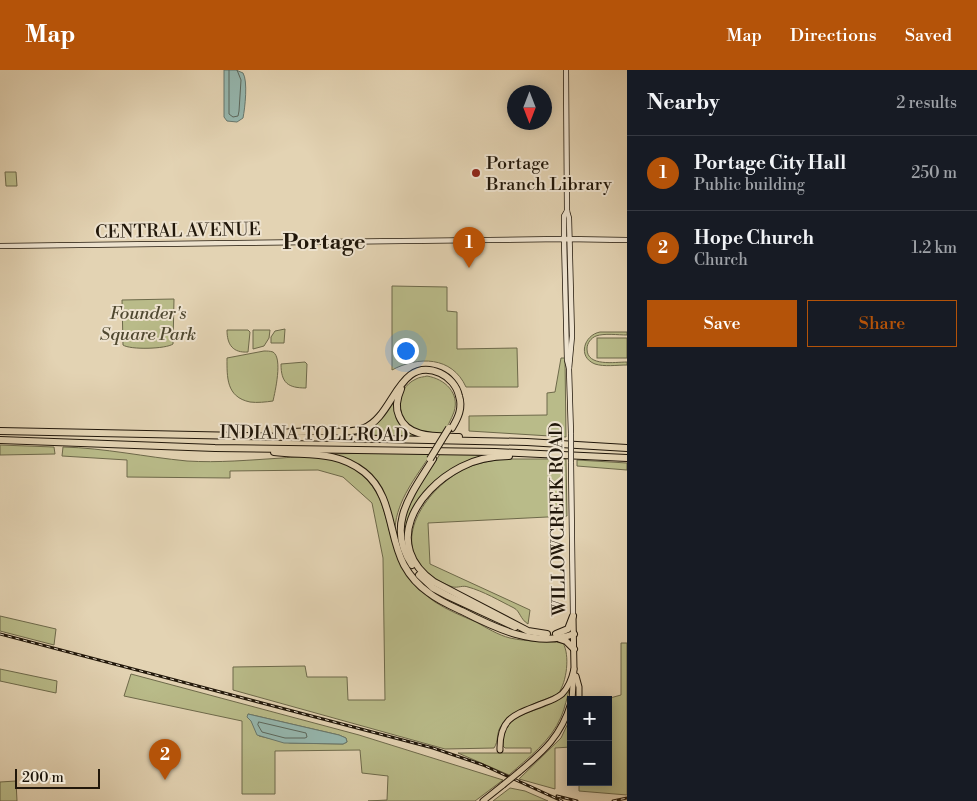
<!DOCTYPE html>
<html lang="en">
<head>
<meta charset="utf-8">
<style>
  :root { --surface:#171b24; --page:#20242c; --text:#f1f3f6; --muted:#9ea1a6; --line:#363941; --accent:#b45309 }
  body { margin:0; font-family:"Libre Bodoni",serif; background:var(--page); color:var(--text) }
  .controls { position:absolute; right:15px; bottom:15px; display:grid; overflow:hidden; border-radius:0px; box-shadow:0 2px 12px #0003 }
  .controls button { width:45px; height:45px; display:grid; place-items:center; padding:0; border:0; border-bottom:1px solid var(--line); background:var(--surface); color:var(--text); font:25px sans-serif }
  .compass { position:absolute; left:507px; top:15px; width:45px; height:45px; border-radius:50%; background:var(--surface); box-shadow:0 2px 12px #0003; rotate:180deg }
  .scale { position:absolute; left:15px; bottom:12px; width:85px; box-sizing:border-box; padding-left:5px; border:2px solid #21170a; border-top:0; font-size:14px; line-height:18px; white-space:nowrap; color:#21170a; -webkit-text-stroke:4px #ede2ce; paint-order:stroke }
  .you { position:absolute; left:405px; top:280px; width:18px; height:18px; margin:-12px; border:4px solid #fff; border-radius:50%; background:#1a73e8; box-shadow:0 0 0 8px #1a73e833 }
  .badge { display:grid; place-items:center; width:32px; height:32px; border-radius:50%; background:var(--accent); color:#fff; font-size:16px; font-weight:700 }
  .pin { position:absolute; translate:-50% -41px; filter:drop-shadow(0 1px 2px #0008) }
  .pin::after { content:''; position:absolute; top:26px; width:18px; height:15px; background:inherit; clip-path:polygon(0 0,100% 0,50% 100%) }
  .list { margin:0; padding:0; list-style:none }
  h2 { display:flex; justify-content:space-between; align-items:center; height:65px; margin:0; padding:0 20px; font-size:21px }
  h2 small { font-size:16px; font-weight:400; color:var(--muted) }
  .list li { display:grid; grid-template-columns:32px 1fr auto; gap:15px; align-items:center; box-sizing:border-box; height:75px; padding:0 20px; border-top:1px solid var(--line) }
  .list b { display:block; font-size:19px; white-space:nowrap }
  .list p { margin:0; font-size:16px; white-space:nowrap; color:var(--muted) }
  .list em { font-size:16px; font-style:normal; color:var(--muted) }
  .actions { display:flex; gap:10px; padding:15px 20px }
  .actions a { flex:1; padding:11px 0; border:1px solid var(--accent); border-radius:0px; text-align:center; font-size:18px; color:var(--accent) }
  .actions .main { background:var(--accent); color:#fff }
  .map { position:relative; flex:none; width:627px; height:731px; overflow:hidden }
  header { display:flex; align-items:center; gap:30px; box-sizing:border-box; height:70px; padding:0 25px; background:var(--accent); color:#fff }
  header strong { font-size:24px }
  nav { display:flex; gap:28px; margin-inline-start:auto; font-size:18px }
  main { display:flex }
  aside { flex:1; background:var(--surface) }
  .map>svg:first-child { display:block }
</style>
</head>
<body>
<header>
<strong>Map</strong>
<nav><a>Map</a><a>Directions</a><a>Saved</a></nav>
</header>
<main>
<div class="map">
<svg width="627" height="731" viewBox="0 0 627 731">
  <rect width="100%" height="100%" fill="#e3d3b3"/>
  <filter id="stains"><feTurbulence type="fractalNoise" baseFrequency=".004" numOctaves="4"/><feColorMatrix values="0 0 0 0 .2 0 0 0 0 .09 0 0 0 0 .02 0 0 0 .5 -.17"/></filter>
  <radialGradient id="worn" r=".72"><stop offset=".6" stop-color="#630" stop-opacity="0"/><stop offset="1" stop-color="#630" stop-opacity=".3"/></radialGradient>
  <g fill="#b9bb89" stroke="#6d694a" fill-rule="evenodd">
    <path d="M5,102H16L17,116H6Z"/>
    <path d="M392,216L447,217V241L457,242V279L517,278L518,317H466C452,286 418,286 392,300Z"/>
    <path d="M174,229L173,274C166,279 130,280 123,275L122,230Z"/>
    <path d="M285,259L284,273H271V267L275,261Z"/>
    <path d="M227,260H248L250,262L248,282C233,283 227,275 227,260Z"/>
    <path d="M253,260H270L269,268L264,276L253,279Z"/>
    <path d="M600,262H627V265C618,265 604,263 596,266C591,268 587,273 587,279C587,297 615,292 627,292V295C617,295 604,297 595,294C577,287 584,265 600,262Z"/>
    <rect x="597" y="268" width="30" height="20"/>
    <path d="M264,281C267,281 270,281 273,282C283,288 275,322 273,331C266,332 257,333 250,332C226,327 227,307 227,288Z"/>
    <path d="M561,288H565L566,367L469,361V346L547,345V323L555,322Z"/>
    <path d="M305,292L307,294L306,318C288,318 281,313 281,294Z"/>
    <path d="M427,306C445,309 460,323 454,342C451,350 447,357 443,364C434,363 424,364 416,360C395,350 394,319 416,309C419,307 424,307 427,306Z"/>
    <path d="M394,328L396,329L397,345L423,366L347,365L335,363C371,362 375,360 394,328Z"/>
    <path d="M0,375L54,377L55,384L0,385Z"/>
    <path d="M63,377C105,378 145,387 187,391C218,393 250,390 282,388C304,386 332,384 352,397C387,420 384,451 397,486C403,502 420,522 435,532C447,540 462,546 476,552C487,558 498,565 510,568C528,572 546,571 563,573C570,585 567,612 558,624C542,631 510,641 501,656C496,663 499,671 494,678L445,679L233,620V597L305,596L307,607H347L348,630H385L383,488L372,433L343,407L318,400L230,401V408L127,407V390L62,386Z"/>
    <path d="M372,383L431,384C416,407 397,430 395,458L385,427L377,413L332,384Z"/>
    <path d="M440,384L492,385L469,391L420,428L406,471C393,448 428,404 440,384Z"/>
    <path d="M503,389H566L567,446L428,453L430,494L530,540L528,554C520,549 520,541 514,538C500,531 483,521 468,517C463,515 458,518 453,517C446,515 432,507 426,502C390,468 429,417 463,400C475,393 490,391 503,389Z"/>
    <path d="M577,390L627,393V400L577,396Z"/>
    <path d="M0,546L56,559L54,575L0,561Z"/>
    <path d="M621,573H627V725L579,721V712H608L610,628L621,625Z"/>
    <path d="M0,599L57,611L56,623L0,611Z"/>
    <path d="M131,604L359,665L503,710L475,731H368L387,730L388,706L362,703L360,680L275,681V724H242V651L124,626ZM248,644L339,665L346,668L347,672L343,674L290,673L259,666Z"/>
    <path d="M570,617C567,627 565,638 561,647C551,671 528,688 509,705L458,683H531V678H505L503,676C501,641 534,645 555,631C560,627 565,621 570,617Z"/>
    <path d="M571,647V677L555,678V719L519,709L561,668Z"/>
    <path d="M16,711L17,731H0V712Z"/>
    <path d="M510,718L525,721L548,731H493Z"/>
  </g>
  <g fill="#95b7af" stroke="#67776d">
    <path d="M224,0H236L243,3C248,11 245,38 243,48L237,52L227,51L224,47Z"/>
    <path d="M248,644L339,665L346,668L347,672L343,674L284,673L257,665L251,651L247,647Z"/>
  </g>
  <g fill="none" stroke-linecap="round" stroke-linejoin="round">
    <g stroke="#5b675c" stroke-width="1">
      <path d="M229,0V44L233,47L238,46L239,41L241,10L237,0"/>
      <path d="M259,652L306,663L307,667L305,668H285L262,662L258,655Z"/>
    </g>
    <defs>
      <g id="secondary">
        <path d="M566,0L567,141L569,148L572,266L569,299L571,364"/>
        <path d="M567,141L564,146V169L567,290L569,298"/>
        <path d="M0,176L564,169L627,170"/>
        <path d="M571,392L573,546"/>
      </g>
      <g id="primary">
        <path d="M576,606L579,617V630"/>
        <path d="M572,630L574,599L573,547"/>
        <path d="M500,680C499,646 517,644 544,633C550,631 557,628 562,624C568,618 572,608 574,599"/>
        <path d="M519,702C544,681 561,666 571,633"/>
        <path d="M483,731L503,715"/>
      </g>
      <g id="motorway">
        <path d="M401,319C397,328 395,337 399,346C408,369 438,366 459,367"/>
        <path d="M0,361L527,372L627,378"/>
        <path d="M281,363C293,362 304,361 315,361C331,361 350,364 364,358C394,347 398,285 440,303C449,307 457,316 459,326C463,338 458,348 452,358"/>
        <path d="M0,370L215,378L495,382L627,388"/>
        <path d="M274,382C308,386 336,380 364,402C393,425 388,465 404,495C410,506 419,516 429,523C439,531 451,536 462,541C495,558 536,578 574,564"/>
        <path d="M509,386C492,386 476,389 461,397C416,420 382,475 434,512L528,561L547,564"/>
        <path d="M412,495C385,455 412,423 433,389"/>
        <path d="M419,505L433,518L448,526L515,557"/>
        <path d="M556,564L568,559L573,546"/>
        <path d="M560,569L566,571L574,579"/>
      </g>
    </defs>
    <use href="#secondary" stroke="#21170a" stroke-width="6"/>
    <use href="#primary" stroke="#21170a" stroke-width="7"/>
    <use href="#motorway" stroke="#21170a" stroke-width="8"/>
    <use href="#secondary" stroke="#ede2ce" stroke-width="4.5"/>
    <use href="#primary" stroke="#e3d3b3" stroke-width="5"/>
    <use href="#motorway" stroke="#e3d3b3" stroke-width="6"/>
    <defs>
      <g id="rail">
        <path d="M0,564L433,678L483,695L562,731"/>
        <path d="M557,726L577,731"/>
        <path d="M613,731L627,728"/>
      </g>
    </defs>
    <use href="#rail" stroke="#21170a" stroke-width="3"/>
    <use href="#rail" stroke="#ede2ce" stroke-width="1" stroke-dasharray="4" stroke-linecap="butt"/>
    <defs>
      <path id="secondary-bridge" d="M571,364V392"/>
      <path id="primary-bridge" d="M503,715L519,702"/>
      <path id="motorway-bridge" d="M430,389L449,358"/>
    </defs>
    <use href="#secondary-bridge" stroke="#21170a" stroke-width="6" stroke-linecap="butt"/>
    <use href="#primary-bridge" stroke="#21170a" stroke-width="7" stroke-linecap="butt"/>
    <use href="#motorway-bridge" stroke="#21170a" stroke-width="8" stroke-linecap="butt"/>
    <use href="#secondary-bridge" stroke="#ede2ce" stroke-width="4.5"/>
    <use href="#primary-bridge" stroke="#e3d3b3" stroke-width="5"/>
    <use href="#motorway-bridge" stroke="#e3d3b3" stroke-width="6"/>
  </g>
  <circle fill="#8f2418" stroke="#ede2ce" stroke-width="2" cx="476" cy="103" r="5"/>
  <g text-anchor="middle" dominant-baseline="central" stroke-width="4" stroke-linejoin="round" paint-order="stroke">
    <g font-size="18" fill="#21170a" stroke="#ede2ce" text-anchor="start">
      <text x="486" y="93">Portage<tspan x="486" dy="21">Branch Library</tspan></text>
    </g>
    <g font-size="18" fill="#21170a" stroke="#ede2ce">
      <text transform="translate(178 161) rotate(-1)">CENTRAL AVENUE</text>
      <text transform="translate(314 364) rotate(1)">INDIANA TOLL ROAD</text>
      <text transform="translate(558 449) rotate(-91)">WILLOWCREEK ROAD</text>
    </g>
    <g font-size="18" font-style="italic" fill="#4f4830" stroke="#ede2ce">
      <text x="148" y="243">Founder's<tspan x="148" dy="21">Square Park</tspan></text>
    </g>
    <g font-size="22" font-weight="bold" fill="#21170a" stroke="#ede2ce">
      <text x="324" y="172">Portage</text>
    </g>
  </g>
  <rect width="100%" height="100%" filter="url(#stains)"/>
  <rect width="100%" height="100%" fill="url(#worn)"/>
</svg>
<div class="controls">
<button>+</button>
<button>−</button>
</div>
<svg class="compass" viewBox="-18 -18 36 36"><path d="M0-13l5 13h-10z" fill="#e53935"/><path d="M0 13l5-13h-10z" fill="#9ea1a6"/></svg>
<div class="scale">200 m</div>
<div class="you"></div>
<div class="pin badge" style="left:469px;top:198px">1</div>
<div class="pin badge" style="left:165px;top:710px">2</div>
</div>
<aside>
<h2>Nearby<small>2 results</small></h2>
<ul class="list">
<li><span class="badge">1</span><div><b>Portage City Hall</b><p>Public building</p></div><em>250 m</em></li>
<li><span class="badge">2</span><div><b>Hope Church</b><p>Church</p></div><em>1.2 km</em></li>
</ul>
<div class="actions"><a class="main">Save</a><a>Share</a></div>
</aside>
</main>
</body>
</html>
